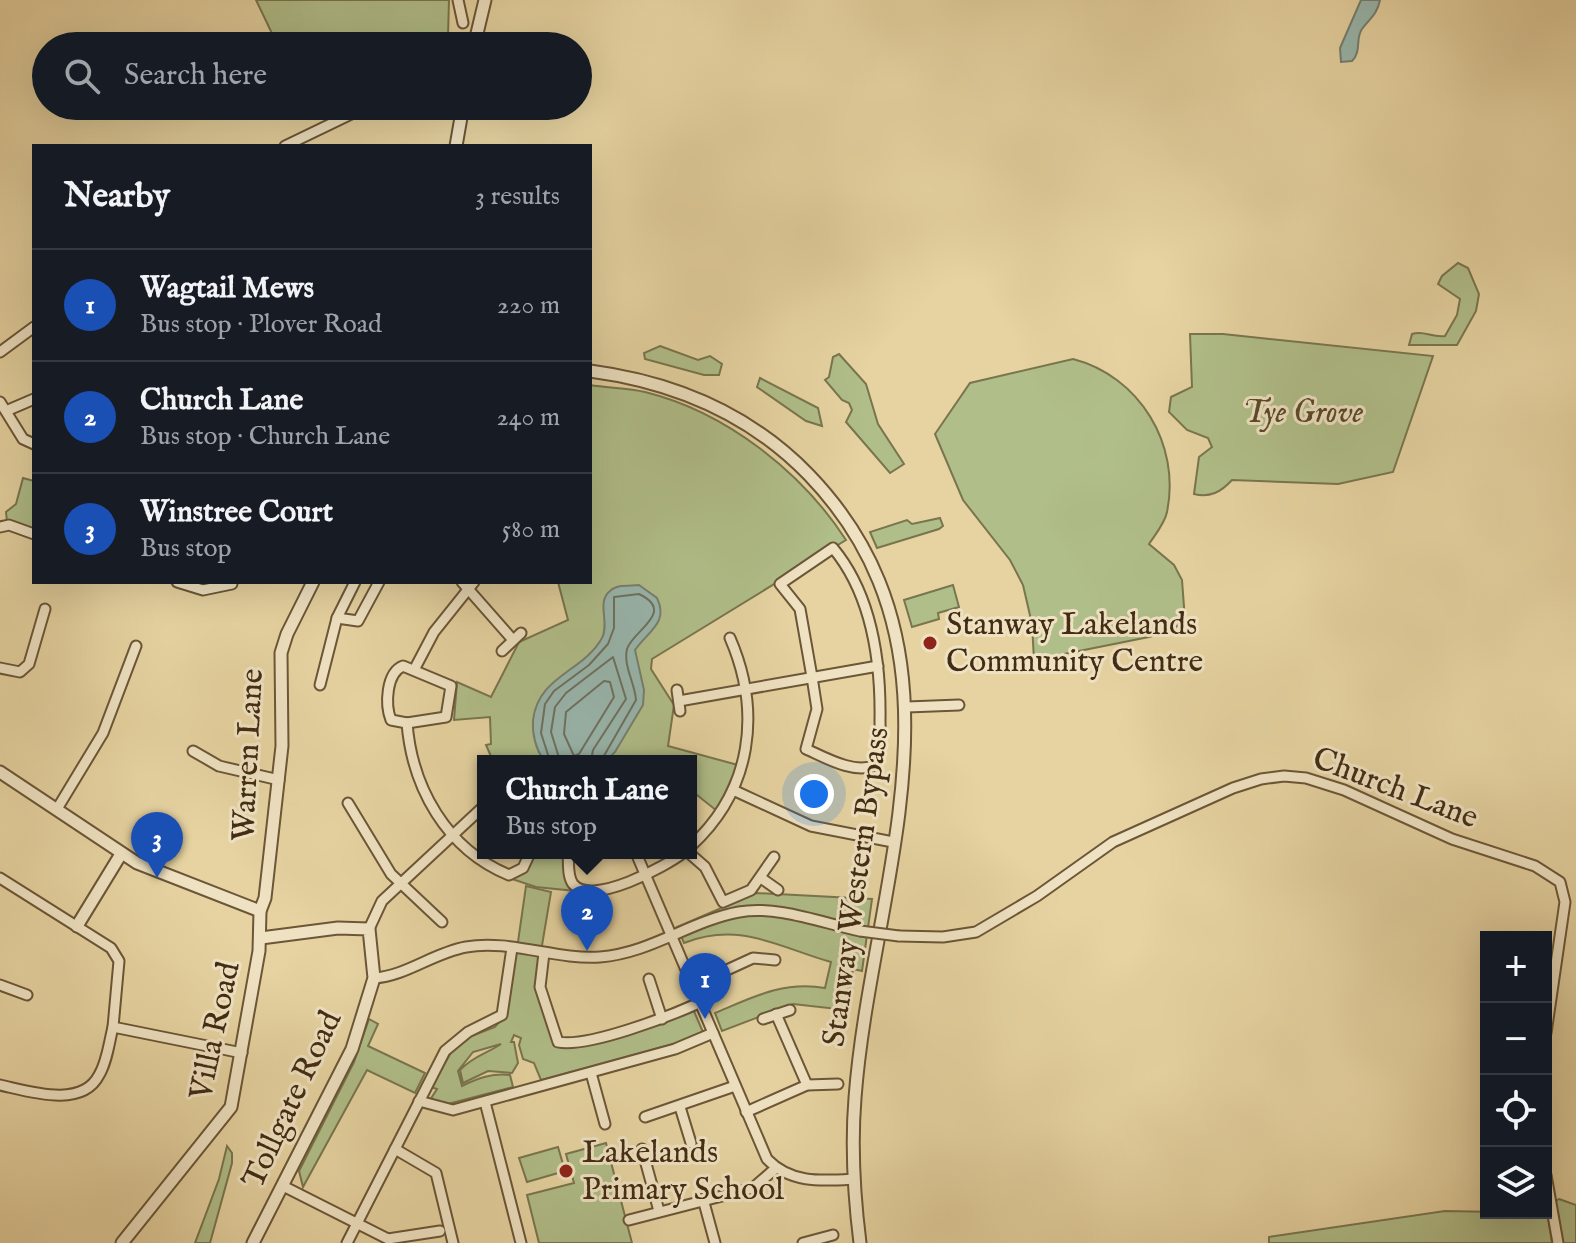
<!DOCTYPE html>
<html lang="en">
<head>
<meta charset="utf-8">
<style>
  :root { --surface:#171b24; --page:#20242c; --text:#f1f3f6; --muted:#9ea1a6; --line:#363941; --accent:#7c3aed }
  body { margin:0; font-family:"IM FELL English",serif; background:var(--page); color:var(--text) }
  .controls { position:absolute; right:24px; bottom:24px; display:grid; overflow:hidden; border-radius:0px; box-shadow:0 8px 32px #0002 }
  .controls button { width:72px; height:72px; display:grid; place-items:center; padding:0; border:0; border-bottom:2px solid var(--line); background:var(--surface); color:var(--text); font:40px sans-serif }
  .you { position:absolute; left:814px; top:794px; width:28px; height:28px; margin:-20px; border:6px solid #fff; border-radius:50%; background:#1a73e8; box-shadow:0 0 0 12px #1a73e833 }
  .badge { display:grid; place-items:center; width:52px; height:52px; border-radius:50%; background:var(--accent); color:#fff; font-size:26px; font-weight:700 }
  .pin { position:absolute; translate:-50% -66px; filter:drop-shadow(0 2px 4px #0008) }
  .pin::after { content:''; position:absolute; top:42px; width:28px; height:24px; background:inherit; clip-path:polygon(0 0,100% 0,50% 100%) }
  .popup { position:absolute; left:477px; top:755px; width:220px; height:104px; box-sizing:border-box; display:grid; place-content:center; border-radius:0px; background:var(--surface); filter:drop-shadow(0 2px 6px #0005); font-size:26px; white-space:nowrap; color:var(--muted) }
  .popup b { font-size:30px; color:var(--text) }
  .popup::after { content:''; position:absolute; left:50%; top:100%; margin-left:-16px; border:16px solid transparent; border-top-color:var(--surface) }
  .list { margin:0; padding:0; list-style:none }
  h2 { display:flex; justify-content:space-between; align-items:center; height:104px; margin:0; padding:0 32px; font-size:34px }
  h2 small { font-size:26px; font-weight:400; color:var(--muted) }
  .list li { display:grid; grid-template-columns:52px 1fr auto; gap:24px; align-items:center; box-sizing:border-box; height:112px; padding:0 32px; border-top:2px solid var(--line) }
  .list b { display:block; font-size:30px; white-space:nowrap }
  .list p { margin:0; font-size:26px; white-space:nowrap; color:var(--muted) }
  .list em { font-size:26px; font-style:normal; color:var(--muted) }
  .icon { flex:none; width:44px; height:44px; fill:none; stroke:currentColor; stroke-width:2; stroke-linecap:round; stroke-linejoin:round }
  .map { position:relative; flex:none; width:1576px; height:1243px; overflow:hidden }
  .search { position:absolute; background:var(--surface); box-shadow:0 8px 32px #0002; left:32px; top:32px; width:560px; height:88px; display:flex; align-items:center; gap:20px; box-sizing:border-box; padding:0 28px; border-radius:44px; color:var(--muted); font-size:30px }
  .panel { position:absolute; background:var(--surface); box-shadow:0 8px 32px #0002; left:32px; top:144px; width:560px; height:440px; border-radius:0px }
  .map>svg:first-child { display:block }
</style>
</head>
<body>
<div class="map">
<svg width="1576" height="1243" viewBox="0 0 1576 1243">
  <rect width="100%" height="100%" fill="#e6d3a1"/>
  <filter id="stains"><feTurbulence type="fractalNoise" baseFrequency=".0025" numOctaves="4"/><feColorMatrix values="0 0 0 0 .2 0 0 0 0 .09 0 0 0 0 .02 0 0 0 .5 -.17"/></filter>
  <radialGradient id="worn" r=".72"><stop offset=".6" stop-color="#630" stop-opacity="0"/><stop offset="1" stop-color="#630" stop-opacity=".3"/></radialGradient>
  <g fill="#b0be89" stroke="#79754e" stroke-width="2">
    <path d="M256,0H449L448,37L431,46H278Z"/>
    <path d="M1458,263L1468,268L1479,294L1476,311L1457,345H1409L1412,334C1424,330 1432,338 1445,336L1457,315L1460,299L1438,284L1442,276Z"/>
    <path d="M1190,334H1223L1433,356L1393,472L1338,484L1232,480C1221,492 1210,498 1194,494L1199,457L1212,447L1208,438L1187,430L1169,412L1171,397L1192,387Z"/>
    <path d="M660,346L698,360L710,356L722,364L719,375H704L645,359L644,353Z"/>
    <path d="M839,354L866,384L878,424L904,464L890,473L846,422L852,410L849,403L842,400L825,380L829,377L833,357Z"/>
    <path d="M1073,359C1139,376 1181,444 1167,512C1165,523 1155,535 1149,544L1174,565L1182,580L1185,620L1172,630L1149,637L1034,660L1032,624L1023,585L1010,560L963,500L935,434L970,383Z"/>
    <path d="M760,378L818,408L822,426L806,421L757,387Z"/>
    <path d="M590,385C608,388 628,388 645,392C726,412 802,472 846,540L652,659L651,669L674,705L668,746L738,765L717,811L697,795L691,797V761H493L486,745L491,744L490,717L454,720L457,682L491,697L519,642L568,620L558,582H590Z"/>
    <path d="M23,478L34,481V529L7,522L6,512L16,504Z"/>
    <path d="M940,518L943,526L939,529L877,548L870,532L907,520L912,524Z"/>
    <path d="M953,585L959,607L938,613L939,619L912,627L904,600Z"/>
    <path d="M535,853H564L576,891L536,887L509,878L526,870Z"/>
    <path d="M526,886L551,892L536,981L554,1042L566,1048L664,1021L693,1009L703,1032L677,1043L541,1080L534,1063L523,1059L519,1045L521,1038L514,1035L511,1042H514L518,1063L512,1073L488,1071L463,1083L460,1070C473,1056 488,1053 501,1044L473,1052L458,1071L462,1086C478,1078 492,1073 510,1075L513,1087L444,1105L430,1100L437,1089L431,1087L453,1049L469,1037L495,1027L506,1014L511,959L516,956Z"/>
    <path d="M756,893L872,899L862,971L853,969L846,1010L793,1004L722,1031L715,1013C753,997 783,981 825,988L831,962C778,947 740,921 684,943L677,927Z"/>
    <path d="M369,1019L378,1024L368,1046L425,1073L415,1093L367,1070L303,1187L299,1171L354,1062Z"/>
    <path d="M606,1143L632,1243H539L527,1195L574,1183L566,1154Z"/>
    <path d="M227,1146L232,1153V1163L210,1243H195L219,1179Z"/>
    <path d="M558,1147L565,1171L527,1182L519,1158Z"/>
    <path d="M1559,1199L1576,1205V1243H1562L1554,1202Z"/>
    <path d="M1546,1205L1552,1243H1269V1237L1445,1211L1546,1213Z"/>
  </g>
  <g fill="#98b6ad" stroke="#767f70" stroke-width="2">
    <path d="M1361,0H1380C1377,15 1370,18 1362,29C1355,39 1362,51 1352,61L1341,62L1340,48Z"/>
    <path d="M639,585L657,598C669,623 648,631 635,650L644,690L643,705L615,752L606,761H544C536,749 532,736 533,720C538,676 583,672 602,638C610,623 596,602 610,591C617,584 630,586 639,585Z"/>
  </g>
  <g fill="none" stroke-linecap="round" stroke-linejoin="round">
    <g stroke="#6d7160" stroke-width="2">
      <path d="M604,681L610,682L614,697L579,754L574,756L564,734L566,712Z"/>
      <path d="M550,761L541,733L545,704L554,691L589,665L608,644L614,628V597L639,594C677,612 632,631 627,649C623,666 635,683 636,700L601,761"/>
      <path d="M560,761L551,732L555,707L566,693L613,657L626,699L593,750L591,761"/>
    </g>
    <defs>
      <g id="minor">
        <path d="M458,0L463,23"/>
        <path d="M285,146L368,106"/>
        <path d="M0,352L34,327"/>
        <path d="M0,402L23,439L34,444"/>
        <path d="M6,411L34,399"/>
        <path d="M0,527L9,525L34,534"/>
        <path d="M833,548C872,595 881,662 880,721C880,735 882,752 875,765C855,775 824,757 806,749L817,709L812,677L800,609L780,584Z"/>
        <path d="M177,582L203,590L232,584"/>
        <path d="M355,582L337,618L358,621L379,582"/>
        <path d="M462,582L513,640"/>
        <path d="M502,651L521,633"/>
        <path d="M403,666L451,686L446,717L407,723L391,720C385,705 386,673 403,666Z"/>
        <path d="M0,668L20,672L29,664L45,609"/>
        <path d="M414,670L434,632L474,582"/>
        <path d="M320,685L337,618"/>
        <path d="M677,690L680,711"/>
        <path d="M679,701L878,666"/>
        <path d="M907,707L959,705"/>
        <path d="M407,723C412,787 446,849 509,875L523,868L530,853"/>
        <path d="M193,751L219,766L279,780"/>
        <path d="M733,790L811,826L893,842"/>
        <path d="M348,803L391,874L442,922"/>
        <path d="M57,809L103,733L136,646"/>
        <path d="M691,846C752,790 762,712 730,638"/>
        <path d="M568,853C569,862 567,876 573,884C592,907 666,866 683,853"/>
        <path d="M636,853L767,1159C791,1184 822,1181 854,1179"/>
        <path d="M689,853L705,867L723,902L751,890L774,857"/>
        <path d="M0,878L111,948L119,961L113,1027L242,1053"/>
        <path d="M761,878L778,890"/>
        <path d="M369,929L382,901L483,807"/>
        <path d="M899,936L943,937L976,932L1037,896L1113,842L1233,788L1261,779L1284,776L1306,778L1344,790L1452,839L1535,866L1560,882L1565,902L1546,1033"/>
        <path d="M544,953L540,987L558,1042C588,1048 670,1016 699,1003"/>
        <path d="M374,978C406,976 433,953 466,947C509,939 556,960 600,957C651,953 690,921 739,912C777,905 822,923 860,931"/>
        <path d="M649,979L662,1019"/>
        <path d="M0,985L27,995"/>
        <path d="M692,986L753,958L775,960"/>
        <path d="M776,1014L807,1085"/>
        <path d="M763,1019L790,1010"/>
        <path d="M591,1073L605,1124"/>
        <path d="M0,1085C28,1091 82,1109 99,1075C107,1062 109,1043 113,1027"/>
        <path d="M419,1101L453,1110L675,1049L713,1033"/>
        <path d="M485,1102L521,1243"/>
        <path d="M680,1107L691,1143"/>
        <path d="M746,1112L807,1085L838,1084"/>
        <path d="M645,1117L735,1086"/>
        <path d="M395,1149L445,1051L468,1032L502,1015L512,948"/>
        <path d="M642,1149L659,1211"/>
        <path d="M1546,1175L1558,1243"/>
        <path d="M283,1186L388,1239L440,1231"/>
        <path d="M703,1199L715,1243"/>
        <path d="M629,1220L753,1188L776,1168"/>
        <path d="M347,1243L395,1149L436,1173L453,1243"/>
        <path d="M803,1243L833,1235"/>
      </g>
      <g id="tertiary">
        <path d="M474,46L485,0"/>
        <path d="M456,146L463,106"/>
        <path d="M590,371C673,382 750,414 809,475C982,655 871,884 855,1098C851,1147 854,1195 860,1243"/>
        <path d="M0,772L137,863L260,911"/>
        <path d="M77,926L121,854"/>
        <path d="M122,1243L231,1107L259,951L260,911L265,898L282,746L281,653L287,634L313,582"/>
        <path d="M253,1243L352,1049L374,978L369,929L338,928L261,938"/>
      </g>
    </defs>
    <use href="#minor" stroke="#6b5637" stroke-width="13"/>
    <use href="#tertiary" stroke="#6b5637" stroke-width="15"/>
    <use href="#minor" stroke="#efe2c2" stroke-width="9"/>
    <use href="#tertiary" stroke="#efe2c2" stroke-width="11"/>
    <defs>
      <path id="minor-bridge" d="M860,931L899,936"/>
    </defs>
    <use href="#minor-bridge" stroke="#6b5637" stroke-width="13" stroke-linecap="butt"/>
    <use href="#minor-bridge" stroke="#efe2c2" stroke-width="9"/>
  </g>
  <g fill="#8f2418" stroke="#efe2c2" stroke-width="3">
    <circle cx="930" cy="643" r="8"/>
    <circle cx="566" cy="1171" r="8"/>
  </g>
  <g text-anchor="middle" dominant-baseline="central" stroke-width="6" stroke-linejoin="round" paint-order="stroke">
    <g font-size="32" font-style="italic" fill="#58492b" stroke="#efe2c2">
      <text x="1303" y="413">Tye Grove</text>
    </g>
    <g font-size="32" fill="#422c14" stroke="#efe2c2" text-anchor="start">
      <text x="946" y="625">Stanway Lakelands<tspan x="946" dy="37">Community Centre</tspan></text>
      <text x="582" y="1153">Lakelands<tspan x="582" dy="37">Primary School</tspan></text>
    </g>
    <g font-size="32" fill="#422c14" stroke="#efe2c2">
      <text transform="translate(249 755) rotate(-87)">Warren Lane</text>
      <text transform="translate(1395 789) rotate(21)">Church Lane</text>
      <text transform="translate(857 887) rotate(-82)">Stanway Western Bypass</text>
      <text transform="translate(216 1031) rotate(-78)">Villa Road</text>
      <text transform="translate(293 1100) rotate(-65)">Tollgate Road</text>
    </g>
  </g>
  <rect width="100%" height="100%" filter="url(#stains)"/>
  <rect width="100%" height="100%" fill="url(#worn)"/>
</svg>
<div class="controls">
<button>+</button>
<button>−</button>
<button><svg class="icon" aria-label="locate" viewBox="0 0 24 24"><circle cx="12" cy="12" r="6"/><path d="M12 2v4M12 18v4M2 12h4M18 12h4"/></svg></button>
<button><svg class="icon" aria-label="layers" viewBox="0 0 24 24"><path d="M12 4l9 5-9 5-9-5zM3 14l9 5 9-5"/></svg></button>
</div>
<div class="you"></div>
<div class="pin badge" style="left:705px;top:1019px;background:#1a4fb4">1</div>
<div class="pin badge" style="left:587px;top:951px;background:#1a4fb4">2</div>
<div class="popup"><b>Church Lane</b>Bus stop</div>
<div class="pin badge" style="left:157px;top:878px;background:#1a4fb4">3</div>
<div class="search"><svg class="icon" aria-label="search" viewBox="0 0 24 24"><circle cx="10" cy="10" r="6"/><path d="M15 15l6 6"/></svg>Search here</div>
<section class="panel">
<h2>Nearby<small>3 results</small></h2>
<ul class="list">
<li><span class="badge" style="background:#1a4fb4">1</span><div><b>Wagtail Mews</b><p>Bus stop · Plover Road</p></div><em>220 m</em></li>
<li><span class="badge" style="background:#1a4fb4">2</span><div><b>Church Lane</b><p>Bus stop · Church Lane</p></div><em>240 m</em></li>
<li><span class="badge" style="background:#1a4fb4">3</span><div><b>Winstree Court</b><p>Bus stop</p></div><em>580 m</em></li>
</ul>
</section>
</div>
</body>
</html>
